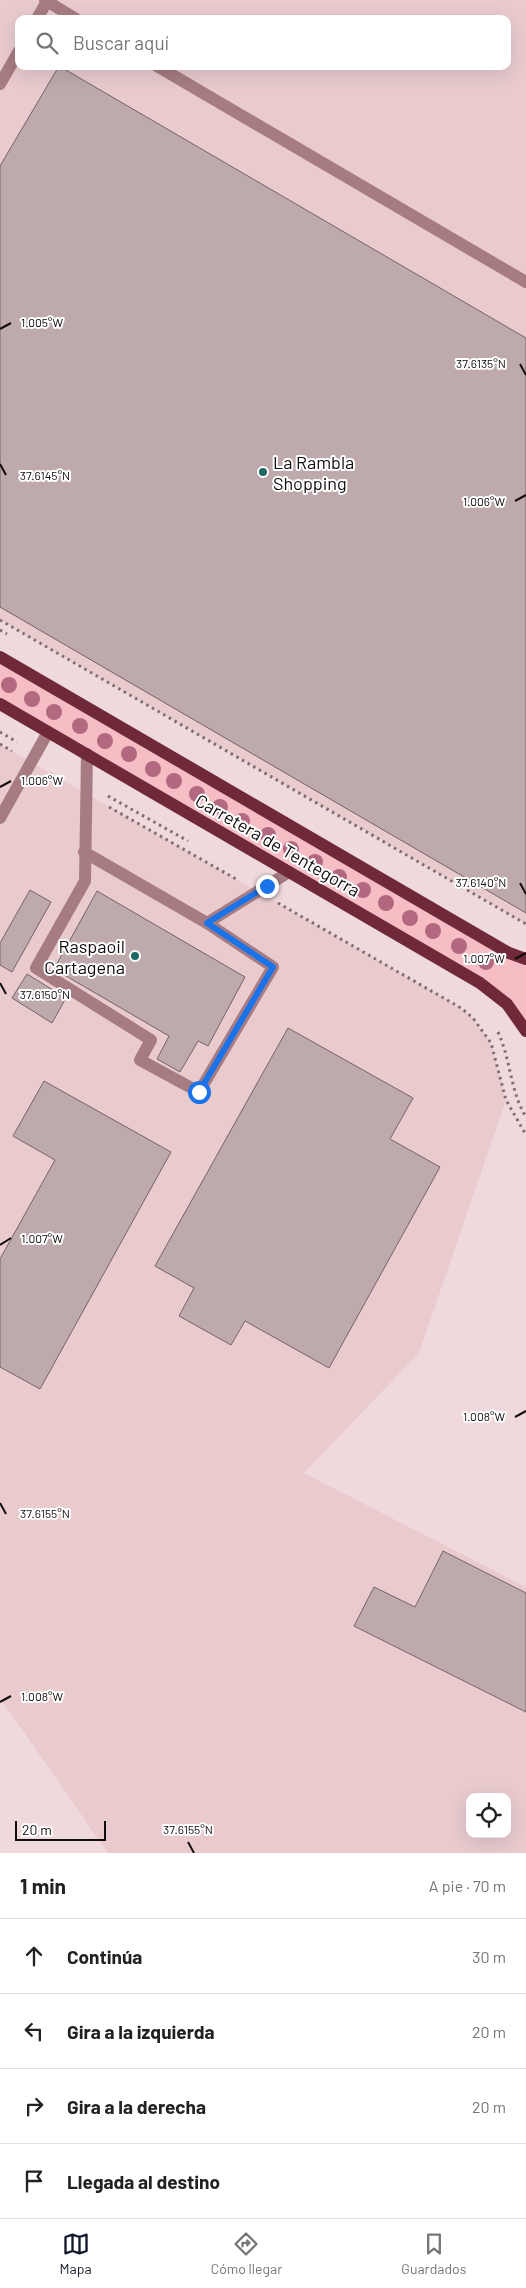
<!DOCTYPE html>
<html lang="es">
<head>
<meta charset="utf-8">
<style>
  :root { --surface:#fff; --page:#f6f6f6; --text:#222; --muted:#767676; --line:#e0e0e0; --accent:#111827 }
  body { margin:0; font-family:Barlow,sans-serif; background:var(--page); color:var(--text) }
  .controls { position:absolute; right:15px; bottom:15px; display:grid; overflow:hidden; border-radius:10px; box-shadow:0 5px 20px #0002 }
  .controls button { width:45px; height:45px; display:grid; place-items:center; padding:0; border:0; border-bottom:1px solid var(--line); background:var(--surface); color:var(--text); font:25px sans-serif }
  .scale { position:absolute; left:15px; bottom:12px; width:91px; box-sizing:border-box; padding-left:5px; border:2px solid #130c0d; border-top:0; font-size:14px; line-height:18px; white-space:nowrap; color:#130c0d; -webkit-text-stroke:4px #fff; paint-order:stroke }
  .stop { position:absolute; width:15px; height:15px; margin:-11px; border:4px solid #1a73e8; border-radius:50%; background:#fff }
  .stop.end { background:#1a73e8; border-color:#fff; box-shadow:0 1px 5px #0008 }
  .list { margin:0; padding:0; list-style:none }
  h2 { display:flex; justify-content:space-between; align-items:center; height:65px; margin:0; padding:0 20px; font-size:21px }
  h2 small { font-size:16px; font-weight:400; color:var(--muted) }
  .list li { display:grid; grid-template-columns:32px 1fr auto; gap:15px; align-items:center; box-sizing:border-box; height:75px; padding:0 20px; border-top:1px solid var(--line) }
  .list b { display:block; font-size:19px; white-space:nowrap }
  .list em { font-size:16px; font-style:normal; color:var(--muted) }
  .icon { flex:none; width:28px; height:28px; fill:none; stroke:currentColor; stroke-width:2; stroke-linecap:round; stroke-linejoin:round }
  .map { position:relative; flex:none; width:526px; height:1853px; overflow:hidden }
  .search { position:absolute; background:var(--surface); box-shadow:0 5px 20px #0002; left:15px; right:15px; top:15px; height:55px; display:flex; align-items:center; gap:12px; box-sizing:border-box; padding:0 18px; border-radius:10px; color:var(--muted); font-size:19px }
  .sheet { height:365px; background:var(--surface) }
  nav { display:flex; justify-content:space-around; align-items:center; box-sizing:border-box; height:70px; border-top:1px solid var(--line); background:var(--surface); font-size:14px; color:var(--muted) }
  nav a { display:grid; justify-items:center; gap:2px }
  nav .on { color:var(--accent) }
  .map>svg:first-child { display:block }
</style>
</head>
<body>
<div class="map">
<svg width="526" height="1853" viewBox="0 0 526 1853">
  <rect width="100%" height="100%" fill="#efd9dc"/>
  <g fill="#e9cbce" fill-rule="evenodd">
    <path d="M0,0H526V924L0,620ZM19,19H507V66H19Z"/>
    <path d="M0,744L461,1008L473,1018L491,1043L506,1100L419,1353L304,1473L526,1587V1853H108L0,1698ZM470,1797H507V1834H470Z"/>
  </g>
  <path fill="#f6bdc4" d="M0,657L526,959V1031L507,1004L0,704Z"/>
  <g fill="#beaaac" stroke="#756365">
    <path d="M59,66L526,338V913L0,607V166Z"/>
    <path d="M30,890L51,902L12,972L0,965V943Z"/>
    <path d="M97,891L245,977L208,1046L198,1041L180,1072L157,1059L169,1036L54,969Z"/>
    <path d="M27,974L66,998L52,1023L12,998Z"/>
    <path d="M288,1028L413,1098L390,1139L440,1167L329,1368L245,1321L231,1345L179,1316L194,1288L155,1266Z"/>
    <path d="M44,1081L171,1152L40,1389L0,1367V1259L55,1160L13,1136Z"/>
    <path d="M443,1551L526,1593V1712L354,1626L374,1587L415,1607Z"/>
  </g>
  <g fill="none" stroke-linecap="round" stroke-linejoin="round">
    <g stroke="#7d6e70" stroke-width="3" stroke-dasharray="2.5 4" stroke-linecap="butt">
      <path d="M0,620L526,924"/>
      <path d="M0,630L7,634"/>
      <path d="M0,732L17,742"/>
      <path d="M0,744L12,751"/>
      <path d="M50,774L64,782"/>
      <path d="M108,796L188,841"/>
      <path d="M109,807L236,879"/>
      <path d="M278,903L461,1008L473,1018L491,1043L506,1100L526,1135"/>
      <path d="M498,1032C511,1060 510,1091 526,1117"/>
    </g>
    <g stroke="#a67c82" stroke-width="12">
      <path d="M45,0L76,19"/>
      <path d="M37,19L47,1"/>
      <path d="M157,66L526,282"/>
      <path d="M0,84L19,51"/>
      <path d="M0,818L48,732"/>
      <path d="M84,852L207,923L273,967L199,1092L140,1060L151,1040L36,968L85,881L87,754"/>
      <path d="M207,923L289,872"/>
    </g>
    <g stroke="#6f2938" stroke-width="12">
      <path d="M0,657L509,953L526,959"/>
      <path d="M0,704L480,983L507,1004L526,1031"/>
    </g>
  </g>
  <g fill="#b2687f">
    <circle cx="9" cy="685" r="8"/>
    <circle cx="32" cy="699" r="8"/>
    <circle cx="54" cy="712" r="8"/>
    <circle cx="80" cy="726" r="8"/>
    <circle cx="105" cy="741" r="8"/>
    <circle cx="129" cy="754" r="8"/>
    <circle cx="153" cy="769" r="8"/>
    <circle cx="174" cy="781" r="8"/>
    <circle cx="197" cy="794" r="8"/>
    <circle cx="220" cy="807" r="8"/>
    <circle cx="242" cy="821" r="8"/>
    <circle cx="268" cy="835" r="8"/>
    <circle cx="291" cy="849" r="8"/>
    <circle cx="315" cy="862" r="8"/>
    <circle cx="339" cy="877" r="8"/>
    <circle cx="363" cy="890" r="8"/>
    <circle cx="386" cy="903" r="8"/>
    <circle cx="410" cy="918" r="8"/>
    <circle cx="433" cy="931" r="8"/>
    <circle cx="459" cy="946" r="8"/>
    <circle cx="486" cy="962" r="8"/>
  </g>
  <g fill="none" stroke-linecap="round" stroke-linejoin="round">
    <path stroke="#1a73e8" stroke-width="6" d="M199,1092L273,967L207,923L267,886"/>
  </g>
  <path fill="none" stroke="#130c0d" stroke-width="2" d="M0,329L11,323M520,364L526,375M0,464L6,475M515,501L526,495M0,787L11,781M520,883L526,894M515,959L526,953M0,983L6,994M0,1245L11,1238M515,1417L526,1411M0,1503L6,1514M0,1702L11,1696M188,1842L194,1853"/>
  <g fill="#1c6864" stroke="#fff" stroke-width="2">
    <circle cx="263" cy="472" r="5"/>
    <circle cx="135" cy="956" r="5"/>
  </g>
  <g text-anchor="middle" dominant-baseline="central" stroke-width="4" stroke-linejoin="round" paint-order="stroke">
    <g font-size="18" fill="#130c0d" stroke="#fff" text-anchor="start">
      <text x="273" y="462">La Rambla<tspan x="273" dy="21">Shopping</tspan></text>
      <text x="125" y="946" text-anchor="end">Raspaoil<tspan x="125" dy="21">Cartagena</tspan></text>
    </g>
    <g font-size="18" fill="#130c0d" stroke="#fff">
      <text transform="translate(278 845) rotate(30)">Carretera de Tentegorra</text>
    </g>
  </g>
  <g font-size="12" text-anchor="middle" fill="#130c0d" stroke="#fff" stroke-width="4" stroke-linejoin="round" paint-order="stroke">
    <text x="42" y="327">1.005°W</text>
    <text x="481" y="368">37.6135°N</text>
    <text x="45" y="480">37.6145°N</text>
    <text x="484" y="506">1.006°W</text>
    <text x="42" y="785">1.006°W</text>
    <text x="481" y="887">37.6140°N</text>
    <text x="484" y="963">1.007°W</text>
    <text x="45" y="999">37.6150°N</text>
    <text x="42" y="1243">1.007°W</text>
    <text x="484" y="1421">1.008°W</text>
    <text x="45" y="1518">37.6155°N</text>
    <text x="42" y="1701">1.008°W</text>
    <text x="188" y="1834">37.6155°N</text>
  </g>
</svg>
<div class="controls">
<button><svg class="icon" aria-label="locate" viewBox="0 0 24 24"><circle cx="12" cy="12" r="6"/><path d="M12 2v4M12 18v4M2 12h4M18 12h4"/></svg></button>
</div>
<div class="scale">20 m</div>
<div class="stop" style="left:199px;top:1092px"></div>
<div class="stop end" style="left:267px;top:886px"></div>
<div class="search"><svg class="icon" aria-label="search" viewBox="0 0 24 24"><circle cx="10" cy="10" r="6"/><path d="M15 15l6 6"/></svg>Buscar aquí</div>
</div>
<section class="sheet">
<h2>1 min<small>A pie · 70 m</small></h2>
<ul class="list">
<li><svg class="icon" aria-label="ahead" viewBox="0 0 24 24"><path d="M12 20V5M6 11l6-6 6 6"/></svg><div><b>Continúa</b></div><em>30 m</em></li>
<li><svg class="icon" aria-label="left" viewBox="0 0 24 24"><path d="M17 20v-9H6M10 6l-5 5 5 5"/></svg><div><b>Gira a la izquierda</b></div><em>20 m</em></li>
<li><svg class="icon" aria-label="right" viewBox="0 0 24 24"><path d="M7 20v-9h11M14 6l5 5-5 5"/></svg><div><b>Gira a la derecha</b></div><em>20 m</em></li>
<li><svg class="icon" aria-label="arrive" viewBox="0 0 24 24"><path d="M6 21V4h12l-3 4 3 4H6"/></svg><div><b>Llegada al destino</b></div></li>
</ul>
</section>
<nav>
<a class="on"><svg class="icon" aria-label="map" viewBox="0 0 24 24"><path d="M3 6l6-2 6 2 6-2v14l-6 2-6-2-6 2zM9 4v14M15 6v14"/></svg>Mapa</a>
<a><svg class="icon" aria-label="directions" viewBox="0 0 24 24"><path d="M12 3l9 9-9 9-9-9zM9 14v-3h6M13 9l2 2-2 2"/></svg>Cómo llegar</a>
<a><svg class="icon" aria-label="saved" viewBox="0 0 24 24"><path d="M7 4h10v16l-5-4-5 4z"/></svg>Guardados</a>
</nav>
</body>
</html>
